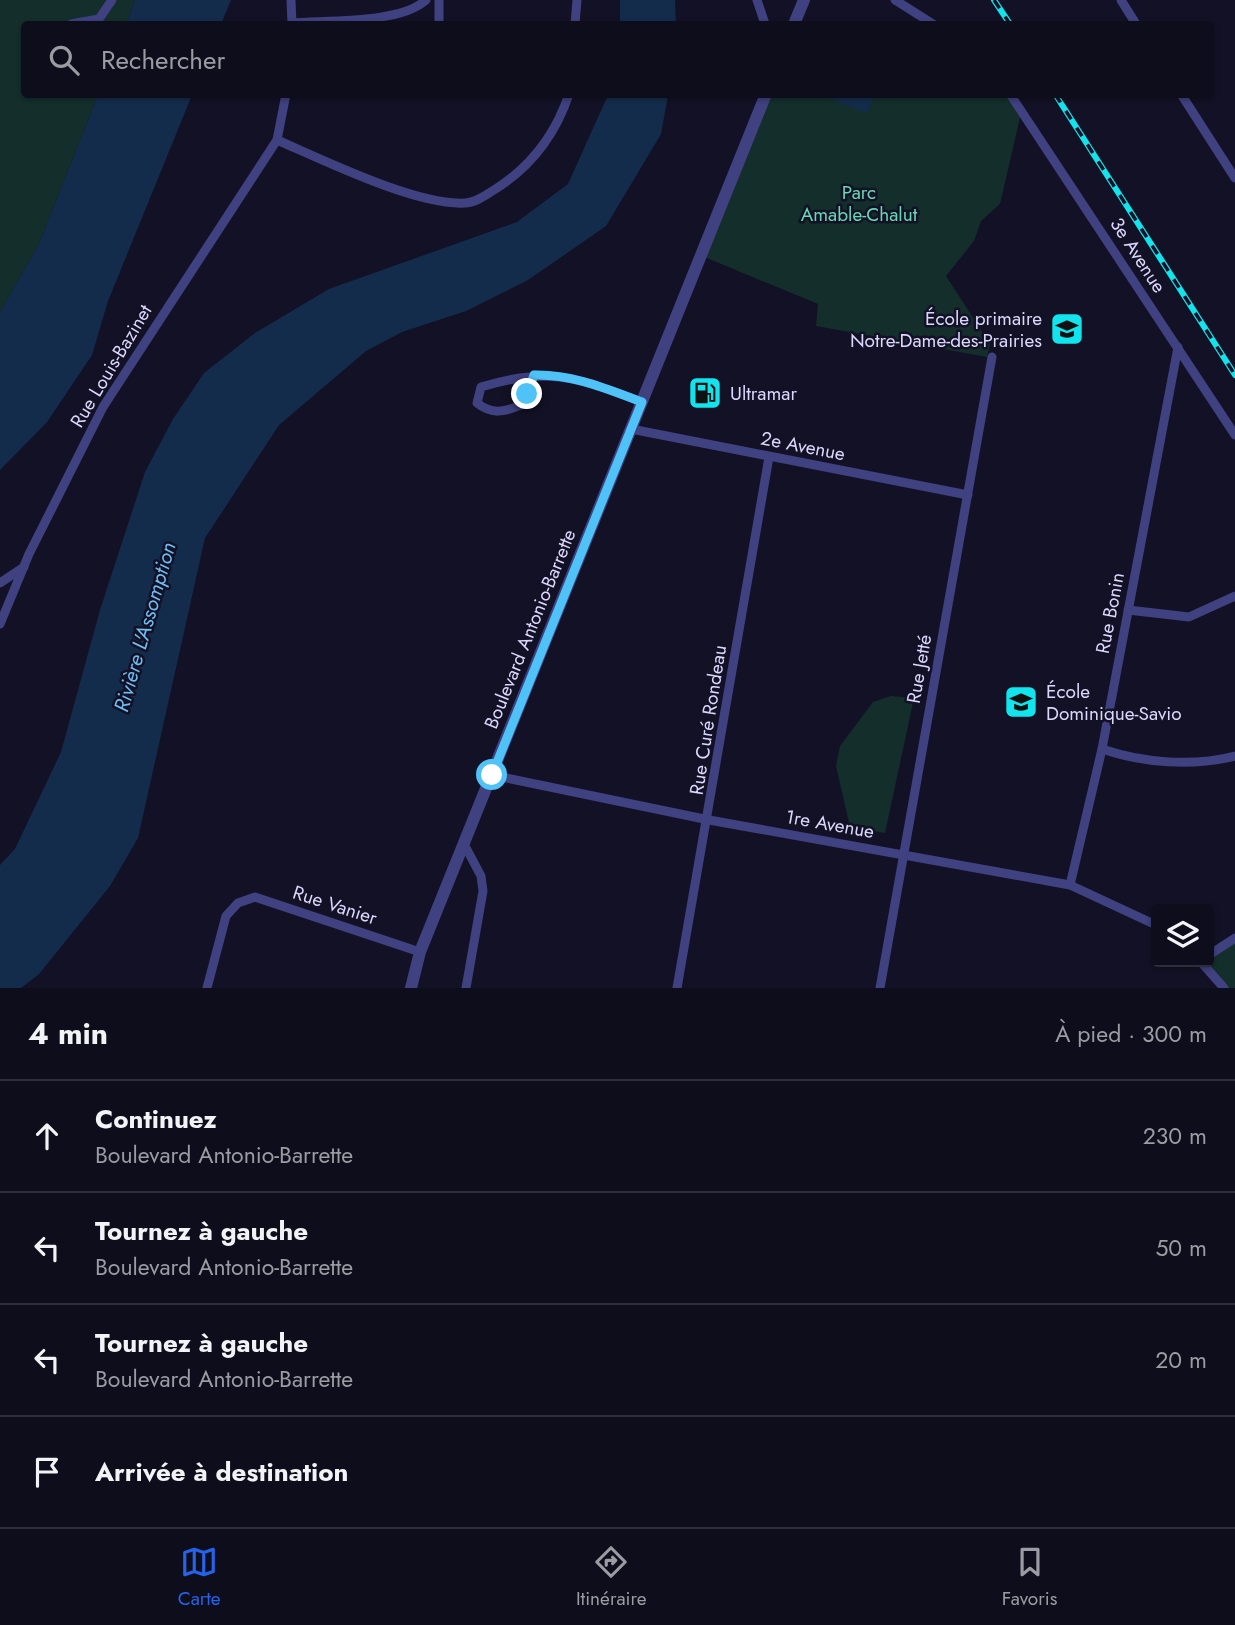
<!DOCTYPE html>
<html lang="fr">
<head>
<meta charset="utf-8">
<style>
  :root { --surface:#0e0d1c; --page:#1c1b29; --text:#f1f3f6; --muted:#9b9ca3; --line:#2e2d3b; --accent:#2563eb }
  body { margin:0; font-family:Jost,sans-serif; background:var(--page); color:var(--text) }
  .controls { position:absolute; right:21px; bottom:21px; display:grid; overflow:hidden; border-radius:7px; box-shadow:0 2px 5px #0004 }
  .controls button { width:63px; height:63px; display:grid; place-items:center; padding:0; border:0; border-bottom:2px solid var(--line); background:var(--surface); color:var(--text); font:35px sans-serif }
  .stop { position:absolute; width:21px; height:21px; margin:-16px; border:5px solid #4fc3f7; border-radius:50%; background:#fff }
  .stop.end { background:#4fc3f7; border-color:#fff; box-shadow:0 2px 7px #0008 }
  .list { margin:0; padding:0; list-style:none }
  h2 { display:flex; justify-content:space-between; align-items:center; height:91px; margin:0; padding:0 28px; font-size:30px }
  h2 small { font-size:23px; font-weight:400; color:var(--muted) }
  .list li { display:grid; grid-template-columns:46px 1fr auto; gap:21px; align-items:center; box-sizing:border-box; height:112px; padding:0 28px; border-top:2px solid var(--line) }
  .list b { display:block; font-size:26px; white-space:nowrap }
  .list p { margin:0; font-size:23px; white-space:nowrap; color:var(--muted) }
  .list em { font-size:23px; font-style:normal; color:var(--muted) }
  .icon { flex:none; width:38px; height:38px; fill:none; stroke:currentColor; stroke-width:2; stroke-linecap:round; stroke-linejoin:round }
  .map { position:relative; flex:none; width:1235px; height:988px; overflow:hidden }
  .search { position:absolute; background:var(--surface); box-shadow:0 2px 5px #0004; left:21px; right:21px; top:21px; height:77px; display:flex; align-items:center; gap:18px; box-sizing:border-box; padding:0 24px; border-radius:7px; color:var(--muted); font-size:26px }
  .sheet { height:539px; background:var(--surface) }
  nav { display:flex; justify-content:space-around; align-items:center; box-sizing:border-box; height:98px; border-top:2px solid var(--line); background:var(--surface); font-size:19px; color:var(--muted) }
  nav a { display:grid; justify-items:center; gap:4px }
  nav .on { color:var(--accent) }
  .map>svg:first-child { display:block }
</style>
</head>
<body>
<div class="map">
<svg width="1235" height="988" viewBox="0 0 1235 988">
  <rect width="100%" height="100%" fill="#131125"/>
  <g fill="#142e2c">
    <path d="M0,0H135L126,24H24V94L98,95L39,244L0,312Z"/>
    <path d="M772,95H1010L1022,109L1000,204L981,221L974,241L946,276L990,344L987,357L816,326L818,304L702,256Z"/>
    <path d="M891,696L914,698L885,833L850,827L836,766L840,746L873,702Z"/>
    <path d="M1235,938V988H1219L1201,962H1209V955Z"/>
  </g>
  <g fill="#142c4b">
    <path d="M135,0H231L221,24H126Z"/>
    <path d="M620,0H675L676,24H620Z"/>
    <path d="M98,95H192L108,301L92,355L47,422L0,470V312L39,244Z"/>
    <path d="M608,95H668L661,134L606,226L528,280L466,311L402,332L366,351L279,425L205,538L138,838L110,886L39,974L21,988H0V865L15,849L61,752L100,610L145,472L173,419L204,373L255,333L329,289L517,222L568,184Z"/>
    <path d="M829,95V94L874,95L867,113L828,98Z"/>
  </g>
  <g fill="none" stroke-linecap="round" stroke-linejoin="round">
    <g stroke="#3f4180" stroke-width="9">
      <path d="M291,0L292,24"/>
      <path d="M439,0V24"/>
      <path d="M757,0L765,24"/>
      <path d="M895,0L933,24"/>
      <path d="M1121,0L1136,24"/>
      <path d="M292,23C328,20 400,24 426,0"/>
      <path d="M71,24L99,19L112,0"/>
      <path d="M575,24L577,0"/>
      <path d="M1010,94L1235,435"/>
      <path d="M1181,94L1235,178"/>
      <path d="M277,140C323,160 417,206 465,203C475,203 486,195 494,190C531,167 555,136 569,94"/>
      <path d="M534,375L521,405C505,412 492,415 477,403L481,387C549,366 578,378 642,402"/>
      <path d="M631,429L968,495"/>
      <path d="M0,583L24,567"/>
      <path d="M1128,610L1189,617L1235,596"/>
      <path d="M0,624L29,554L103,407L277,140L286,94"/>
      <path d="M1102,749C1144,763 1192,767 1235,756"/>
      <path d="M492,775L709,820L1070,885L1156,925"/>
      <path d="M464,844L481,876L483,891L466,988"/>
      <path d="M1070,885L1102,749L1178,347"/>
      <path d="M1209,955L1235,938"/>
      <path d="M1201,962L1224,988"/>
      <path d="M207,988L226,916L238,903L255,897L420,952"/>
      <path d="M677,988L769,457"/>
      <path d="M880,988L992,357"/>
    </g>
    <g stroke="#3f4180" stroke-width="12">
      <path d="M794,24L804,0"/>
      <path d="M411,988L420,952L766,94"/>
    </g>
    <defs>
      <g id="rail">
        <path d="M994,0L1010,24"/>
        <path d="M1055,94L1235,375"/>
      </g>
    </defs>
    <use href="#rail" stroke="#12e4ed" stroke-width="6"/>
    <use href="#rail" stroke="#131125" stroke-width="3.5" stroke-dasharray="10" stroke-linecap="butt"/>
  </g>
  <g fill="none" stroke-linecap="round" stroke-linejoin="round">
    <path stroke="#4fc3f7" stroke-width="9" d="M492,775L642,402C607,389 573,374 534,375L527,394"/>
  </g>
  <defs>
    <symbol id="school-square" viewBox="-11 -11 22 22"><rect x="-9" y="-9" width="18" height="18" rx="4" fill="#12e4ed" stroke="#131125"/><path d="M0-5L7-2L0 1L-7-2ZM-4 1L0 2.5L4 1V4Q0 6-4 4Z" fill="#111"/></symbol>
    <symbol id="fuel-square" viewBox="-11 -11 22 22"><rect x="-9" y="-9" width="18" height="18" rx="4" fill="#12e4ed" stroke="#131125"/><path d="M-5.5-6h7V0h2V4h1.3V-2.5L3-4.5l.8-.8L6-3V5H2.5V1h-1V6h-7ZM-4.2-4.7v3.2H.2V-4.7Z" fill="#111"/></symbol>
  </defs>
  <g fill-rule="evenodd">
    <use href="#school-square" x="1048" y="310" width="38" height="38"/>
    <use href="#fuel-square" x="686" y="374" width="38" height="38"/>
    <use href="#school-square" x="1002" y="683" width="38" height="38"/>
  </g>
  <g text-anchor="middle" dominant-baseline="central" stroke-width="5" stroke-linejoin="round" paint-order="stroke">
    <g font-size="19" fill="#68d7b5" stroke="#131125">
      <text x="859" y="192">Parc<tspan x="859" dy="22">Amable-Chalut</tspan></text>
    </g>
    <g font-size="19" fill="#dad8fc" stroke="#131125">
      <text transform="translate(1138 255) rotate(57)">3e Avenue</text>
      <text transform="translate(111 366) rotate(-59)">Rue Louis-Bazinet</text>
      <text transform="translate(803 446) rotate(11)">2e Avenue</text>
      <text transform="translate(1110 613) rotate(-79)">Rue Bonin</text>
      <text transform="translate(530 629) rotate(-68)">Boulevard Antonio-Barrette</text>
      <text transform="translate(919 669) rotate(-80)">Rue Jetté</text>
      <text transform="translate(708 720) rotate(-81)">Rue Curé Rondeau</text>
      <text transform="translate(830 824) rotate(10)">1re Avenue</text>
      <text transform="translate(335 905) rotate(18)">Rue Vanier</text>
    </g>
    <g font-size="19" fill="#dad8fc" stroke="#131125" text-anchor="start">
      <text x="1042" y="318" text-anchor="end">École primaire<tspan x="1042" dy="22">Notre-Dame-des-Prairies</tspan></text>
      <text x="730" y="393">Ultramar</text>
      <text x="1046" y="691">École<tspan x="1046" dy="22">Dominique-Savio</tspan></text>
    </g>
    <g font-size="21" font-style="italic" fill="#6ebdf4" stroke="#131125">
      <text transform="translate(145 627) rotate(-74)">Rivière L'Assomption</text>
    </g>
  </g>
</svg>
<div class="controls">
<button><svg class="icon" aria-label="layers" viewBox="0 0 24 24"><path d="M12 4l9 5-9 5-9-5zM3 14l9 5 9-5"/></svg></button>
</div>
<div class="stop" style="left:492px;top:775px"></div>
<div class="stop end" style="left:527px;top:394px"></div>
<div class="search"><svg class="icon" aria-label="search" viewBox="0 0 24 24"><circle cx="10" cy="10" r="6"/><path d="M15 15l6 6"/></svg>Rechercher</div>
</div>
<section class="sheet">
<h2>4 min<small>À pied · 300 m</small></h2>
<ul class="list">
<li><svg class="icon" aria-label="ahead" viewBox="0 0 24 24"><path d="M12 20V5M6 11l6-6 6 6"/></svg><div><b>Continuez</b><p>Boulevard Antonio-Barrette</p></div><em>230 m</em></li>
<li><svg class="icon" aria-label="left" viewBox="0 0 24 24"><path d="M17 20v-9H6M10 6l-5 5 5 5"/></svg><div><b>Tournez à gauche</b><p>Boulevard Antonio-Barrette</p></div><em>50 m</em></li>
<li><svg class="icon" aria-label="left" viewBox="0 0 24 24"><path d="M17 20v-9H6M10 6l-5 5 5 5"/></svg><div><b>Tournez à gauche</b><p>Boulevard Antonio-Barrette</p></div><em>20 m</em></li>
<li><svg class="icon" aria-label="arrive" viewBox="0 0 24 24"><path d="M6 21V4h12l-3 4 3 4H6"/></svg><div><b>Arrivée à destination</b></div></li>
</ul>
</section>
<nav>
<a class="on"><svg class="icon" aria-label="map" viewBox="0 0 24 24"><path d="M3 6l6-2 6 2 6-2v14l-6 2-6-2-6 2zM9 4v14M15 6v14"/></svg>Carte</a>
<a><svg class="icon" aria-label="directions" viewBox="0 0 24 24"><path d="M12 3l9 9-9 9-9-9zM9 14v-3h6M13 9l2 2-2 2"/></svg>Itinéraire</a>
<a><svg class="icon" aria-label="saved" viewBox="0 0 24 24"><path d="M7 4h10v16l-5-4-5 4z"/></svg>Favoris</a>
</nav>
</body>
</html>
